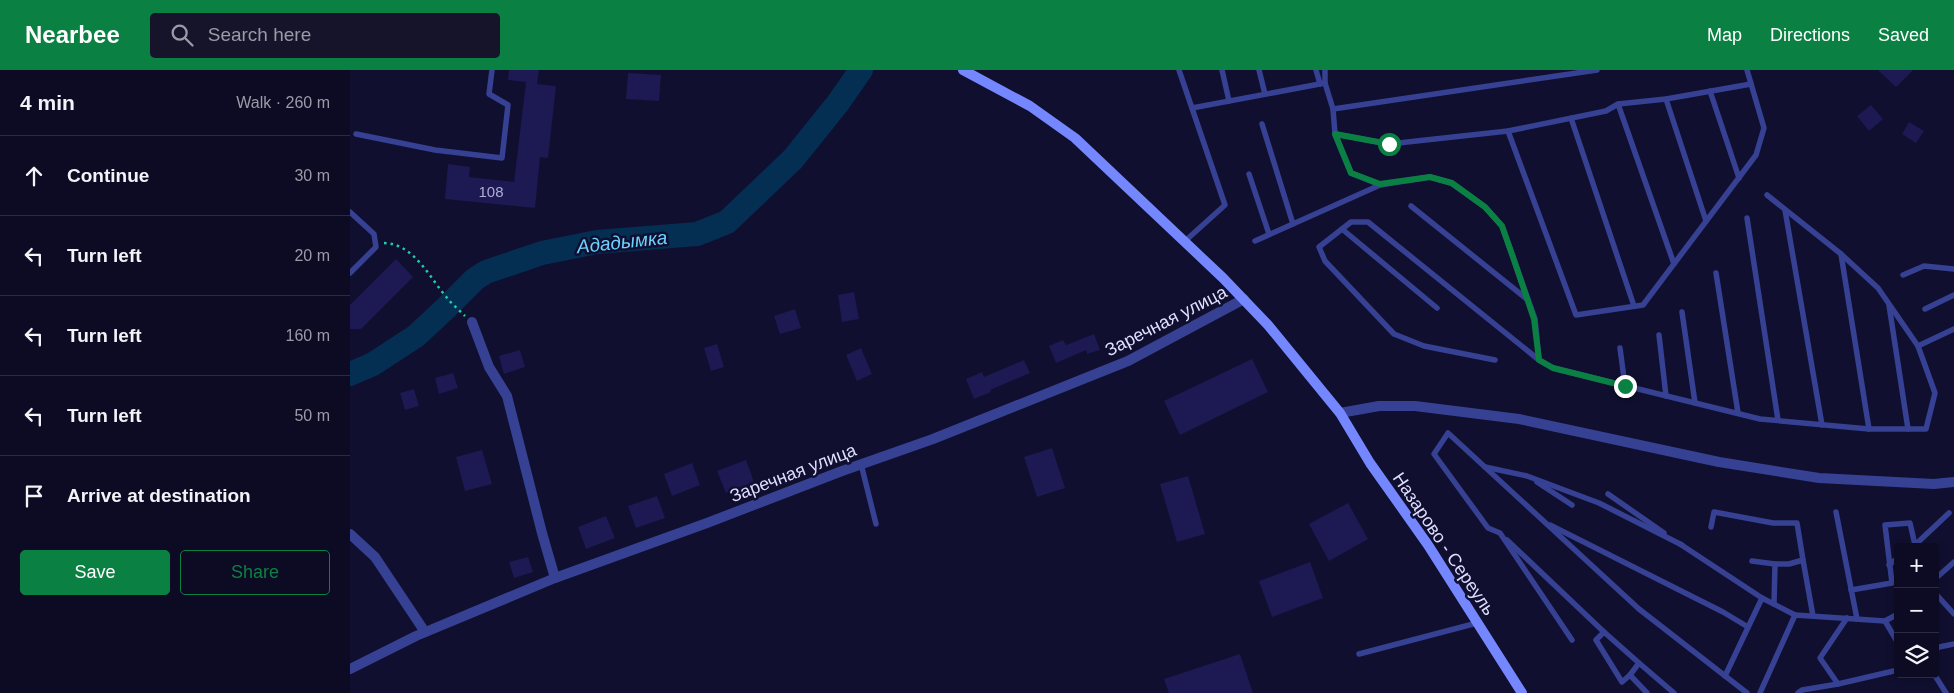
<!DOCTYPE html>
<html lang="en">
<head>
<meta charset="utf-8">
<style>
  :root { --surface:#0c0b23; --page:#15142b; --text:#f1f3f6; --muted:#9a9ba6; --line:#2c2b41; --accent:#0b8043 }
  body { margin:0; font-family:Arial,sans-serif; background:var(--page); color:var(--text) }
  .controls { position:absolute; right:15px; bottom:15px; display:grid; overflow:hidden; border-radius:5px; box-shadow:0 2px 8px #0003 }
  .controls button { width:45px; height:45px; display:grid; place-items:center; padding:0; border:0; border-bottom:1px solid var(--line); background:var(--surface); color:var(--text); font:25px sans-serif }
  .stop { position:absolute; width:15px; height:15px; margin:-11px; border:4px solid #0b8043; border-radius:50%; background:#fff }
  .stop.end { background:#0b8043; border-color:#fff; box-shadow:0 1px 5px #0008 }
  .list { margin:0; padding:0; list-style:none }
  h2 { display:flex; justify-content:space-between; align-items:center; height:65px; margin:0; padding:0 20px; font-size:21px }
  h2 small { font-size:16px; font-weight:400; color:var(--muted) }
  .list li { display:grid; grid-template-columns:32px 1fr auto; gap:15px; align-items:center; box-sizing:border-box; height:80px; padding:0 20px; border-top:1px solid var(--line) }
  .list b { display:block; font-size:19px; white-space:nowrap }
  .list em { font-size:16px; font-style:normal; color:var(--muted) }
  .actions { display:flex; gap:10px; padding:15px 20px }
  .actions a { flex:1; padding:11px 0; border:1px solid var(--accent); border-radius:5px; text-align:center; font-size:18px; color:var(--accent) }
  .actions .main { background:var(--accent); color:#fff }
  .icon { flex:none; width:28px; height:28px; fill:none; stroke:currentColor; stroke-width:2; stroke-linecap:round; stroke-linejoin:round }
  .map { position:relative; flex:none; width:1604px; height:623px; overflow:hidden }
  header { display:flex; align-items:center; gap:30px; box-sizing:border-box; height:70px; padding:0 25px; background:var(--accent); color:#fff }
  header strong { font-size:24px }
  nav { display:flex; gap:28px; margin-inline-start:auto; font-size:18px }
  .search { width:350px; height:45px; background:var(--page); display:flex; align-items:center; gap:12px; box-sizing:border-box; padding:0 18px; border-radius:5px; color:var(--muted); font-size:19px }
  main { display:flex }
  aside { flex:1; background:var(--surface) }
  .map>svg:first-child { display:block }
</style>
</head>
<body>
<header>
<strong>Nearbee</strong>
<div class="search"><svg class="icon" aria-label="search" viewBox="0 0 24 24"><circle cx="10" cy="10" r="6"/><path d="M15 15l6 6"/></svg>Search here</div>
<nav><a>Map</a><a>Directions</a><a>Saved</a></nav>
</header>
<main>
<aside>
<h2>4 min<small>Walk · 260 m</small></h2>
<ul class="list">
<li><svg class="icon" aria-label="ahead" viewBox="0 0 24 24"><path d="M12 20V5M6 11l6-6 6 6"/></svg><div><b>Continue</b></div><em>30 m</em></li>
<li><svg class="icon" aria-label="left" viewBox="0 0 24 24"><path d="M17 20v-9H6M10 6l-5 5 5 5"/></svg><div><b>Turn left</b></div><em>20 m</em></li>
<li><svg class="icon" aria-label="left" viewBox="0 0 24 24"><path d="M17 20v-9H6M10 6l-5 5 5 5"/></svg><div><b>Turn left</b></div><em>160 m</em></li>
<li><svg class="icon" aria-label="left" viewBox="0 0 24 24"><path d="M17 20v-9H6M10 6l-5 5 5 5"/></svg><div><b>Turn left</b></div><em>50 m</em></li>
<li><svg class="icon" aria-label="arrive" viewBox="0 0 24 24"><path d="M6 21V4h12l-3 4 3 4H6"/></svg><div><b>Arrive at destination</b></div></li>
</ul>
<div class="actions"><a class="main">Save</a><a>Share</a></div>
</aside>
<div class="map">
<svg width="1604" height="623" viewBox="0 0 1604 623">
  <rect width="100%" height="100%" fill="#100f2f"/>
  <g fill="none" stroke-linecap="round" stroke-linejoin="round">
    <path stroke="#052e53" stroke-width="24" d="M0,304L23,294L66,266L96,238L125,209L136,202L192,183L247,172L347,164L377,152L443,89L488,33L511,0"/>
  </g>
  <g fill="#1c1953">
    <path d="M159,0H189L187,14L206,16L198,88L190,87L185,138L95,129L98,94L120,97L119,107L164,112L176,12L158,10Z"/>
    <path d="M1528,0H1563L1546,17Z"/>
    <path d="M278,3L311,5L309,31L276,29Z"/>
    <path d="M1521,35L1533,49L1519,61L1507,46Z"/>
    <path d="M1559,52L1574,61L1566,73L1552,64Z"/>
    <path d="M46,189L63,207L11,259H0V235Z"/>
    <path d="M504,222L509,249L492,252L488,225Z"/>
    <path d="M445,239L451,258L430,264L424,246Z"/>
    <path d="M744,264L750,280L737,284L736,280L706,293L699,276L713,270L716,275Z"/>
    <path d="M367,274L374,297L361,301L354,278Z"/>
    <path d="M511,278L522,304L507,311L496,285Z"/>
    <path d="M170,280L175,297L154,304L149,286Z"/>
    <path d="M902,289L918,322L830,365L814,331Z"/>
    <path d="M674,290L680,303L640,320L641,322L624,329L616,309L632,302L634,307Z"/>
    <path d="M103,303L108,318L89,324L85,308Z"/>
    <path d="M64,319L69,336L55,340L50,323Z"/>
    <path d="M702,378L715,418L687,427L674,387Z"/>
    <path d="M132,380L142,414L115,421L106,387Z"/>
    <path d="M396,390L404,412L376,423L367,401Z"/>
    <path d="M342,393L350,415L322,426L314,404Z"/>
    <path d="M838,406L855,464L827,472L810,414Z"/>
    <path d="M307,426L315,448L286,458L278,436Z"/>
    <path d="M998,433L1018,469L979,491L959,454Z"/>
    <path d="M256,446L265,468L236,479L228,457Z"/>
    <path d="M178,487L183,502L164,508L159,492Z"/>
    <path d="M960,492L973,528L922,547L909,511Z"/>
    <path d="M890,584L903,623H819L814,609Z"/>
  </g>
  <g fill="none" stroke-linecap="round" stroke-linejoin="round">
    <path stroke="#24cda8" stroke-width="2.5" stroke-dasharray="2.5 4" stroke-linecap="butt" d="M34,173C65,174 80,209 98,229C103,235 109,240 115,246"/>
    <g stroke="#364193" stroke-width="5.5">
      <path d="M829,0L875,135L834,172"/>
      <path d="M872,0L879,31"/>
      <path d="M909,0L915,24"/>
      <path d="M966,0L970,14"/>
      <path d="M975,0V13L983,39L985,64"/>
      <path d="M1401,14L1316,29L1268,34L1256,41L1158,61L1039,74L985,64L1001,103L1030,115L1080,107L1101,113L1135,137L1152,156L1164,190L1185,249L1189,290L1203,298L1410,349L1519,359H1576L1585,323L1568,276L1528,218L1491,184L1417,125"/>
      <path d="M1360,21L1389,108"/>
      <path d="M1316,29L1356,151"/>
      <path d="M1268,34L1324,194"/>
      <path d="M842,38L975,13"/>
      <path d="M983,39L1247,0"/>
      <path d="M1221,48L1284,236"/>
      <path d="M912,54L943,154"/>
      <path d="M1158,61L1226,245L1293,235L1406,85L1414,58L1397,0"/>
      <path d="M6,64L85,80L152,88L158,35L139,24L142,0"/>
      <path d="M899,104L919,164"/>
      <path d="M1061,136L1178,230"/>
      <path d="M1435,140L1472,355"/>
      <path d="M0,142L24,164L26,177L0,203"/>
      <path d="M1397,148L1428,350"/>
      <path d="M992,159L1087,238"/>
      <path d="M905,171L1030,115"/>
      <path d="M1491,184L1519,359"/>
      <path d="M1366,203L1388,343"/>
      <path d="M1553,205L1574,196L1604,199"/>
      <path d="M1539,235L1558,359"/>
      <path d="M1575,239L1604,225"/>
      <path d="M1332,242L1345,333"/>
      <path d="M1309,265L1316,326"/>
      <path d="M1568,276L1604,259"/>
      <path d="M1270,278L1275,316"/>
      <path d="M1145,290L1074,276L1044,264L975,191L969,177L1001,152H1018L1189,290"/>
      <path d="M511,394L526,454"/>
      <path d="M1135,397L1177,406L1249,433L1332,475"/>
      <path d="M1187,412L1222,435"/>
      <path d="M1258,424L1314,463"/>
      <path d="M1486,442L1507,549"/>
      <path d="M1200,455L1373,542L1398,557"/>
      <path d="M1361,457L1364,442L1423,453H1447L1453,490"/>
      <path d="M1157,470L1254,562L1246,570L1272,612L1280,605L1297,623"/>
      <path d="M1330,474L1412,528"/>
      <path d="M1402,491L1425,494L1424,534"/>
      <path d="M1425,494H1439L1453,490L1463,546"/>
      <path d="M1539,495L1548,488"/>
      <path d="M1585,509L1604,492"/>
      <path d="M1501,520L1542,513L1535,455L1560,453L1565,475L1599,443"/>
      <path d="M1585,523L1604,544"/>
      <path d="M1497,548L1470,588L1488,614L1548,600"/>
      <path d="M1535,551L1548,573"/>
      <path d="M1254,562L1289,593L1280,605"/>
      <path d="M1222,570L1150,463L1138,458L1084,384L1098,363L1289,539L1397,623"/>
      <path d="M1585,580L1589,577L1604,574"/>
      <path d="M1009,584L1127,553"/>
      <path d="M1289,593L1324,623"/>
      <path d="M1584,604L1596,623"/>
      <path d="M1375,606L1412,528L1445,545"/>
      <path d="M1410,623L1445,545L1535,551L1548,544"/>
      <path d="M1448,623L1452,620L1488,614"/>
    </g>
    <g stroke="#364193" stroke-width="10">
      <path d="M122,252L139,297L157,326L192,463L205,508"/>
      <path d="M990,343L1029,336H1065L1169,349L1369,392L1469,408L1584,414L1604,412"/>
      <path d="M0,464L25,487L75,562"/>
      <path d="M0,599L66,566L205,508L357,453L492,401L583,369L778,291L894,229"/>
    </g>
    <path stroke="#7587ff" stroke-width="10" d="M613,0L680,36L725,68L873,208L918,255L990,343L1020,393L1078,475L1172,623"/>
  </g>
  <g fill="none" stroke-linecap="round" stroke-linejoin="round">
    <path stroke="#0b8043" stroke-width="6" d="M1039,74L985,64L1001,103L1030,114L1080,107L1102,113L1135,137L1152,156L1164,190L1184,249L1189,290L1203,298L1275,316"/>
  </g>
  <g text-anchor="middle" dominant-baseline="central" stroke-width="5" stroke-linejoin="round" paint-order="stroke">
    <g font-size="15" fill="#aeaed4">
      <text x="141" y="121">108</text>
    </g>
    <g font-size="18" fill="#dedfff" stroke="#100f2f">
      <text transform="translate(816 251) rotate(-27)">Заречная улица</text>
      <text transform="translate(443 403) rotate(-21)">Заречная улица</text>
      <text transform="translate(1094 474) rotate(56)">Назарово - Сереуль</text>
    </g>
    <g font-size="19" font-style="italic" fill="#6cd2ff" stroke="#100f2f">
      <text transform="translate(272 172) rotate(-6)">Ададымка</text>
    </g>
  </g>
</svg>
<div class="controls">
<button>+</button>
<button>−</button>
<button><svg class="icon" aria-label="layers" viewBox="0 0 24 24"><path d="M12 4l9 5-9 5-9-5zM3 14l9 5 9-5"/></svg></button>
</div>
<div class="stop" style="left:1039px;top:74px"></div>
<div class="stop end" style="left:1275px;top:316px"></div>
</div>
</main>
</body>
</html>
